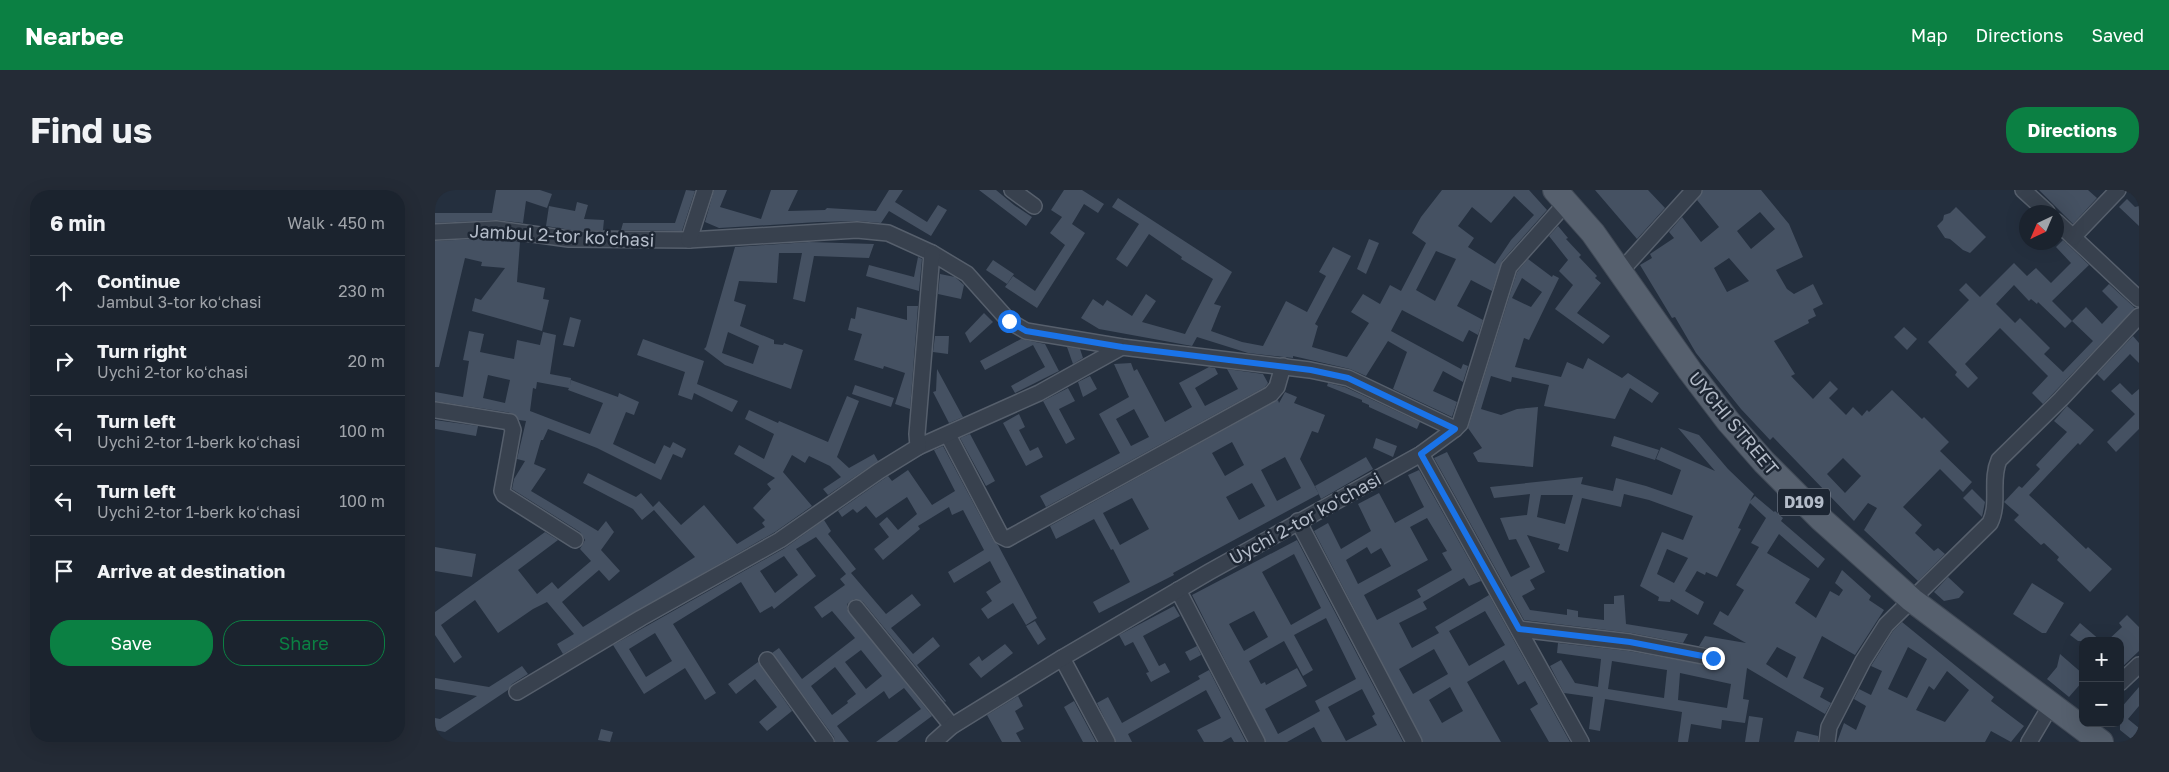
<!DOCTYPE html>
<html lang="en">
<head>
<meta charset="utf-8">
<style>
  :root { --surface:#1b232e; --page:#242b36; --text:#f1f3f6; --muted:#a0a4aa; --line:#39404a; --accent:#0b8043 }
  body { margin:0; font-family:"Golos Text",sans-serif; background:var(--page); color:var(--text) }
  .controls { position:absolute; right:15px; bottom:15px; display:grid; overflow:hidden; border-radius:10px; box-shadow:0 5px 20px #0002 }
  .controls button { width:45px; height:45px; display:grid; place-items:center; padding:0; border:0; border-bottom:1px solid var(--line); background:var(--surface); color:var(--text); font:25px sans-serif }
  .compass { position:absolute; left:1584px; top:15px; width:45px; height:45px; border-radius:50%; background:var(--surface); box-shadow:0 5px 20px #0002; rotate:224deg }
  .stop { position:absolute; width:15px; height:15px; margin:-11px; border:4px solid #1a73e8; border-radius:50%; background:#fff }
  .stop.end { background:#1a73e8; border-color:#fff; box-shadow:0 1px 5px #0008 }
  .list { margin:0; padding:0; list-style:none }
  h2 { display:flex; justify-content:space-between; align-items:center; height:65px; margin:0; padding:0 20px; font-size:21px }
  h2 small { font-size:16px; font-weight:400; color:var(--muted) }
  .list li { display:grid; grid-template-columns:32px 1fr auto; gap:15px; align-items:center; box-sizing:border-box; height:70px; padding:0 20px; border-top:1px solid var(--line) }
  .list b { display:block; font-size:19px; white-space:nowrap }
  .list p { margin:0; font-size:16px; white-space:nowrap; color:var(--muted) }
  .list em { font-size:16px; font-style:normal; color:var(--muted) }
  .actions { display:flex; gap:10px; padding:15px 20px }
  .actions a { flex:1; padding:11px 0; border:1px solid var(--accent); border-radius:20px; text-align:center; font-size:18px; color:var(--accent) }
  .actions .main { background:var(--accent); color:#fff }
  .icon { flex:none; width:28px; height:28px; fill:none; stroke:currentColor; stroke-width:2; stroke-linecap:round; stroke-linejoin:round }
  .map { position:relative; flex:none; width:1704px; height:552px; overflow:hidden; border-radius:20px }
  header { display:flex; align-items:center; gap:30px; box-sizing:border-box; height:70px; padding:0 25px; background:var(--accent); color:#fff }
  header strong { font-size:24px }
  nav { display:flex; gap:28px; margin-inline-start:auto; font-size:18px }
  .intro { display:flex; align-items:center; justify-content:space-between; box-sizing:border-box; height:120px; padding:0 30px }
  h1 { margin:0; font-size:35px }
  .button { padding:12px 22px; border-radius:20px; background:var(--accent); color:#fff; font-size:18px; font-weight:700 }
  main { display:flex; gap:30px; padding:0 30px }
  aside { flex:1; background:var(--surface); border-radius:20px; box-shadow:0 5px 20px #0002 }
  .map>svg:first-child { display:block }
</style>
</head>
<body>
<header>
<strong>Nearbee</strong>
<nav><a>Map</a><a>Directions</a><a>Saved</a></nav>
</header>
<div class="intro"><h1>Find us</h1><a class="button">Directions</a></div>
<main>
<aside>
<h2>6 min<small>Walk · 450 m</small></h2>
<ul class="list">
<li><svg class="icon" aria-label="ahead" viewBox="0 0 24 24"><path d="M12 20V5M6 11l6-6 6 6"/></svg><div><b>Continue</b><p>Jambul 3-tor koʻchasi</p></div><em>230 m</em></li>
<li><svg class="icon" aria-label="right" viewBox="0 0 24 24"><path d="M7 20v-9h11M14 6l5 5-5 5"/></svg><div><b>Turn right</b><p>Uychi 2-tor koʻchasi</p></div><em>20 m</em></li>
<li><svg class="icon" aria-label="left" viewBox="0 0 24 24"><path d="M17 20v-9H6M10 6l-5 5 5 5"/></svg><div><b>Turn left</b><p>Uychi 2-tor 1-berk koʻchasi</p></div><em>100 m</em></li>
<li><svg class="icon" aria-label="left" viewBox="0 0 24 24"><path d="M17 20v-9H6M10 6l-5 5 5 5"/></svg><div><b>Turn left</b><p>Uychi 2-tor 1-berk koʻchasi</p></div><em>100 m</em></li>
<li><svg class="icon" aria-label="arrive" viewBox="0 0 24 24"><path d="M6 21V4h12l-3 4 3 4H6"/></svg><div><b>Arrive at destination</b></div></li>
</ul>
<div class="actions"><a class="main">Save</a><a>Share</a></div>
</aside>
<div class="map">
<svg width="1704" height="552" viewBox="0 0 1704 552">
  <rect width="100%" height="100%" fill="#242f3e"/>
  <g fill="#455162" fill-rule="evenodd">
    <path d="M61,0H105L117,4L112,18L91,11L88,33L61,30L0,33V23H57Z"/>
    <path d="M251,0L260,1L247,41L186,40L188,33H240Z"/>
    <path d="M279,0H292L285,17L326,29L336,0H363L353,21L390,20L392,18L441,21L454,0H468L460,12L492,32L503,15L512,20L496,46L454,21L446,33L423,31L383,32L284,38L270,32Z"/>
    <path d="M544,0H561L579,15L597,27L591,36Z"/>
    <path d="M629,0H647L669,14L663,23L649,14L637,34L650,43L602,118L570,97L578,86L600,101L630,55L615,43L627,27L616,20Z"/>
    <path d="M1007,0H1094L1112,20L1067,71L1057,101L1036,90L1022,116L1048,130L1043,145L1034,140L1028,152L967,120L956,141L1026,179L1028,174L1033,176L1028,192L1008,181L998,201L1022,212L1017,227L958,199L972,162L953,151L931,186L915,179L858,166V168L813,163L762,147L757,156L664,139L646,128L658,109L668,116L672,110L697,126L711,104L721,111L707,132L750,144L778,89L746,69L747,67L714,44L692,77L681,69L704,34L677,17L683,8L797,82L779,114L786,116L776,141L807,152L828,156L851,111L872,122L891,86L884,82L898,57L916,66L880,134L883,136L877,157L912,167L934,133L916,122L928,104L945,114L955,95L966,101L991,53L977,43L986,27ZM1079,6L1099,25L1076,50L1060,74L1033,57L1039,48L1023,36L1037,17L1056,33ZM1001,61L1021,69L1000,111L981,100Z"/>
    <path d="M1160,0H1213L1230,18L1202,49Z"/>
    <path d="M1268,0H1326L1354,34L1368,67L1341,80L1352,99L1359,104L1378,94L1388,114L1378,119L1381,126L1373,130L1374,133L1339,151L1360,184L1356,186L1378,209L1395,191L1403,199L1394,208L1411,225L1418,217L1427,226L1432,220L1434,222L1457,200L1487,229L1489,227L1514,252L1505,261L1537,292L1528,302L1505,279L1468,317L1487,335L1480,343L1499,361L1503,358L1510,364L1483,391L1429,340L1442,318L1433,313L1419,331L1338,247L1335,250L1306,219L1261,163L1240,127L1237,128L1205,75L1217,68L1215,64L1239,48L1234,42L1247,27L1266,52L1284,37L1262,10ZM1325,22L1340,39L1316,59L1302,41ZM1294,68L1314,91L1292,102L1279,78ZM1408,268L1426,286L1410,303L1392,284Z"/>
    <path d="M1604,0H1653L1662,8L1638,34Z"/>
    <path d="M1692,9L1700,17L1704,16V36L1684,17Z"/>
    <path d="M142,12L153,15L149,29L169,30L168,40H136L111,36L114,16L140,21Z"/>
    <path d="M1521,17L1551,47L1535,63L1528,60L1515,49L1510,48L1502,36L1508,30L1509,25L1515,23Z"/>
    <path d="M1123,36L1133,48L1131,49L1146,65L1144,67L1162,86L1160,88L1166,93L1142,123L1175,146L1168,154L1120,119L1138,95L1124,81L1133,70L1114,46Z"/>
    <path d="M61,48L85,52L82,92L110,98L108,109L114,110L107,141L37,121L40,108L46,110L70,78L46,76L47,72L30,68L4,177H0V51Z"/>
    <path d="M934,49L944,53L931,84L922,79Z"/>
    <path d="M1628,50L1654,75L1617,111L1637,131L1651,117L1667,134L1683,117L1667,101L1674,94L1700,118L1608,214L1597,203L1613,186L1565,138L1530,174L1543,188L1533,198L1520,185L1522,182L1493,152L1534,110L1524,100L1531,93L1545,107L1579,73L1592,86L1601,78L1616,93L1636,73L1621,57ZM1579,95L1594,111L1596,109L1602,114L1603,112L1630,138L1637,131L1658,151L1628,182L1609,164L1615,158L1585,128L1580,133L1561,114Z"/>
    <path d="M374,52L439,54L434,68L379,66L370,112L358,109L367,63H344L342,93L304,91L299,111L311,115L305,136L339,150V154L348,155L349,153L368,160L356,199L290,175L269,159L271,157L300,57ZM293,142L324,156L318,174L287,163Z"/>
    <path d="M483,67L487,69L484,101L431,86L434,75L479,87Z"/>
    <path d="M1093,69L1117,87L1118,85L1124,88L1094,150L1089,148L1080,177L1126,187L1132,172L1148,179L1153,168L1187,188L1193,183L1224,203L1217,213L1195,198L1180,229L1109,216L1114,195L1077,187L1076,192L1056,186L1046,219L1066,225L1082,219L1103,217L1098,277L1043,272L1038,263L1047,258L1033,238L1082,82ZM1087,88L1107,102L1096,117L1077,108Z"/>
    <path d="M558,70L579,84L572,94L551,80Z"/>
    <path d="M505,84L520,87L529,95L526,109L503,104Z"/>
    <path d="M472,116H483L475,219L460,214L470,183L449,176L448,179L419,170L427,144L413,140L416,128L420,129L422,117L472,130Z"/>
    <path d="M549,123L558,132L535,153L530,143Z"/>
    <path d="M135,127L146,130L139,157L128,155Z"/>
    <path d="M1469,137L1482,149L1472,160L1459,147Z"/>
    <path d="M34,141L49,144L45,162L79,169L82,150L105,155L108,142L121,145L115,184L136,188L135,196L136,190L183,207L184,203L204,212L199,225L191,222L178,254L220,274L229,255L235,258L238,252L251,259L247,268L238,264L226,290L162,258L113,239L108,250H106L99,274L111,279L96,301L163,341L171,331L179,342L166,360L185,381L174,391L164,380L127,412L148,437L260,367L219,320L207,330L198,319L148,293L153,283L201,307L206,303L218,317L224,311L246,335L269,315L302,354L330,337L327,333L330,330L318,318L336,299L332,294L340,288L299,264L304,255L329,269L339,244L310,229L314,220L343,233L344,231L393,252L412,206L424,211L402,267L414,278L439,264L443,271L393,305L388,299L406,287L395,276L374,266L370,273L357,265L348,282L377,316L340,342L128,464L122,454L139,444L112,412L98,419L63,443L40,410L6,435L27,467L19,473L0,445V422L110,342L123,350L83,380L102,404L117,392L123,399L156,371L145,359L150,350L145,342L77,299L79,289L90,271L82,269L91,231L84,230L76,223L0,211V202L28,207L34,171L28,170ZM53,185L75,190L70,213L48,208ZM102,192L134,198L133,200L168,213L155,244L95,221L98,198L101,199Z"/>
    <path d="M500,146H514L513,164L498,162Z"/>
    <path d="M1698,146L1704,153V173L1695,164L1669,191L1662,184Z"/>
    <path d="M208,149L269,171L262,194L303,211L297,222L259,203L257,210L243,205L250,182L202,165Z"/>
    <path d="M586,149L610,154L624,181L580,203L576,196L610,177L598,155L550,180L545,171Z"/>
    <path d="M632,157L645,159L648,168L638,174Z"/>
    <path d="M696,173L699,181L702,179L730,232L757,217L744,193L774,177L780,178L783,184L760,198L770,216L803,199L792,179L828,184L833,193L830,197L611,317L605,306L685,263L664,224L694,207L679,174ZM699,219L714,247L696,256L681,229Z"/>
    <path d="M502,179L528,227L514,233L498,202L501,201Z"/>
    <path d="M655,186L662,199L648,207L643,192Z"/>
    <path d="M893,193L910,197L985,232L982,239L934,217V215L927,212V210L892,196Z"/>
    <path d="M1685,193L1697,205L1704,199V239L1681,262L1672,252L1700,224L1676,201Z"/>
    <path d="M420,195L459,208L456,217L417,204Z"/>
    <path d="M633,198L640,211L624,219L640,249L631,254L608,211Z"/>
    <path d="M850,202L862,207L859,213L890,225L883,243L877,241L865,269L884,304L738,383L739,385L664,423L658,412L695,392L678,359L676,360L659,329L621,349L615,336L843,210L844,213ZM797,252L809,275L790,286L777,263ZM850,267L866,298L842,311L826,280ZM817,293L830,316L804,330L791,307ZM697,308L714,339L685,355L668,323Z"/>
    <path d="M1632,216L1659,240L1645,255L1643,253L1594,305L1651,359L1653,357L1677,379L1655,402L1622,370L1624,367L1609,353L1606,355L1579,330L1584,325L1569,312L1584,296L1587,298L1605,279L1601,275L1632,242L1619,231Z"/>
    <path d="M584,224L590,237L584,240L595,261L603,257L608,267L591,276L568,233Z"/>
    <path d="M0,230L43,236L41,246L0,239Z"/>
    <path d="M1243,238L1264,245L1293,279L1319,304L1315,311L1320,306L1339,322L1340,321L1348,328L1346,331L1390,369L1383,378L1344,344L1332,363L1375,389L1360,413L1381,428L1395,401L1404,406L1408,400L1400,393L1407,380L1436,406L1434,410L1449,420L1420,465L1387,446L1368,488L1389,498L1385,507L1396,513L1390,524L1312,478L1308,509L1314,510L1310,533L1287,530L1286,539L1256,534L1253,552H1243L1247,522L1170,509L1165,541L1154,539L1158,507L1129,503L1115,476L1126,470L1140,493L1163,497L1166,469L1122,463L1123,453L1194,461L1282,477L1287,469L1284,461L1264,456L1270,446L1311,453L1278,434L1285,421L1293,426L1309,400L1301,395L1324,357L1316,353L1331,328L1315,313L1303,338L1306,339L1282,387L1271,382L1270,385L1262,381L1250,401L1269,412L1263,425L1236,409L1235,412L1223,411L1224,407L1205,396L1227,342L1248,350L1258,326L1214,310L1189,304L1186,317L1147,308L1133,362L1123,359L1125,354L1092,345L1110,382L1095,390L1100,399L1087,406L1095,420L1132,425V419L1143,421V427L1169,430V414H1179V406L1189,405L1191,434L1253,444L1248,453L1196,443L1089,430L999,268L1012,262L1076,387L1095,377L1081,349L1074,350L1065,328L1092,325L1095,304L1059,308L1055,297L1148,287L1146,294L1178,301L1181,288L1211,296L1237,305L1246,280L1221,269L1226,257L1280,281ZM1106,305H1138L1130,334L1102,327ZM1232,359L1253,368L1239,393L1222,384ZM1342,457L1361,467L1352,488L1331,474ZM1177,471L1232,480L1229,508L1173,499ZM1245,483L1296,494L1292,518L1243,510Z"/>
    <path d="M535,244L560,291L551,296L525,248Z"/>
    <path d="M1179,246L1224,260L1220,270L1176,256Z"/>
    <path d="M941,248L962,256L958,267L938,258Z"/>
    <path d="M508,256L558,350L563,355L602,428L591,435L578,413L553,429L546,419L557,411L551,402L566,392L555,371L519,393L513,382L549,360L528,320L517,325L514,317L483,336L485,339L448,370L439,359L454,347L444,334L452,327L463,340L482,324L472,307L441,328L431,316L422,323L418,319L407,327L403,321L453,286L457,291L473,280L497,315L520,301L499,260Z"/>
    <path d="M931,267L938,279L886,309L880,296Z"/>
    <path d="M984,280L1046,391L1034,396L1029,388L988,412L992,419L964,433L977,458L1004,443L1000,437L1054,405L1135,552H1114L1095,519L1103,514L1090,491L1083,495L1069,470L1032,492L1066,552H988L879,341L893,333L906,359L936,341L923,314L944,303L960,333L989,317L973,285ZM992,328L1012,361L1007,363L1017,380L982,400L986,407L942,430L929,405L993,370L975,337ZM932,357L936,364L946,358L956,376L923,394L911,370ZM1050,421L1070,455L1034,476L1014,441ZM999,459L1013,484L978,504L964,479ZM1015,497L1028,521L1007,533L994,510Z"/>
    <path d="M1537,299L1550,312L1547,327L1528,308Z"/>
    <path d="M389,330L396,341L393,344L421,379L416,383L451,424L477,404L486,415L456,438L478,464L498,447L505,456L482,475L511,511L510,512L428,412L419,409L412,414V419L497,526L462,552H441L486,519L469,498L454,509L449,501L402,536L414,552H400L399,547L337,463L344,458L367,489L420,448L397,421L387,428L379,417L410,395L405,389L411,384L381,347L361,359L381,386L339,419L337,416L325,423L306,392L238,434L281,503L270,510L250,478L209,504L178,455L350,358ZM349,366L363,385L340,403L325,381ZM220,443L237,471L211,487L194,459ZM426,460L447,486L431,499L410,472ZM400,477L421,504L412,511L413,513L397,525L376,496Z"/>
    <path d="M862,350L968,552H887L879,537L852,552H831L757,405ZM859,364L886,418L856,435L827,382ZM819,421L833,447L809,461L794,434ZM891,428L921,489L880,511L885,521L843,544L830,519L872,496L862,478L831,495L830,492L826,494L814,471L849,451L868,486L878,480L859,445ZM927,499L940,524L937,526L942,535L911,551L893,517Z"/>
    <path d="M0,357L41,364L37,387L0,381Z"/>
    <path d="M1513,387L1529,402L1524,408L1509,411L1499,402Z"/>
    <path d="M1597,393L1629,413L1611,443H1607L1578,424Z"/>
    <path d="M739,416L745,426L708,446L724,476L730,473L735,482L716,492L711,483L714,482L698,452L690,456L684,445Z"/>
    <path d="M1692,425L1704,437V461L1685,479V451H1672L1687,437L1684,433Z"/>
    <path d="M600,431L611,449L603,455L591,436Z"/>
    <path d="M1467,432L1559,507L1556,511L1589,536L1576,552L1556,541L1550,552H1402L1409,533L1421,540L1431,516L1419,509L1424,499L1436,505L1447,481L1436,476L1458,441ZM1473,457L1492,469L1472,508L1453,499ZM1512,481L1534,500L1510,532L1481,520L1494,496L1499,500Z"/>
    <path d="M1645,433L1666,451H1643L1635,445Z"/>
    <path d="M570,454L578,463L546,488L534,474L544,466L547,471Z"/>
    <path d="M762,456L766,465L755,471L750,462Z"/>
    <path d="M1625,464L1648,484V491L1634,507L1612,489L1622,477Z"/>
    <path d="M323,472L357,521L332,541L324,532L342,517L320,489L301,504L293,494Z"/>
    <path d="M87,476L93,484L77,494L73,500L10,542L0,540V528L5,529L42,506L0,499V488L54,497Z"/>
    <path d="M774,480L811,552H799L796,547L787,552H769L762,540L786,528L771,500L693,544L697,552H681L662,513L673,507L687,533L765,489L763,486Z"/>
    <path d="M1704,497V516L1693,529L1704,538V552H1700L1685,540V519Z"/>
    <path d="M583,506L588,516L580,521L589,539L581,543L586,552H567L552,525Z"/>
    <path d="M639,511L661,552H648L629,517Z"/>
    <path d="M1314,526L1328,528L1324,552H1310Z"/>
    <path d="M166,539L178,542L175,552L163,550Z"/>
    <path d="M1362,541L1383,546V552H1359Z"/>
  </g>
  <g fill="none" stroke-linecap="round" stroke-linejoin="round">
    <defs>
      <g id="minor">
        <path d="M577,0L599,16"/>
        <path d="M1588,0L1612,22"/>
        <path d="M1622,32L1704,109"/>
        <path d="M0,42L61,39L134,49L254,50L422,40L453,43L497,63L532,84L574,131L591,141L687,157L875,180L913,188L1020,239"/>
        <path d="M1638,47L1683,0"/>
        <path d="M254,50L270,0"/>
        <path d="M1185,82L1259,0"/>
        <path d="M0,220L75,232L78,240L67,301L69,305L140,350"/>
        <path d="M513,245L566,346L572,349L836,204L842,197L848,176"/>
        <path d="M483,257L604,203L687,157"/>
        <path d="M986,264L1146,552"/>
        <path d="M863,331L979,552"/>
        <path d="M743,400L822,552"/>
        <path d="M421,418L517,536"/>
        <path d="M1084,439L1195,452L1278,468"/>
        <path d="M627,468L672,552"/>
        <path d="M332,470L391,552"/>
        <path d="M1685,493L1704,475"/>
        <path d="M82,502L206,428L345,350L444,281L483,257L482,244L497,63"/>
        <path d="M499,552L517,536L627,468L774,382L986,264L1020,239L1025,234L1074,77L1132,12"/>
        <path d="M1392,552L1394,537L1428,471L1451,435L1555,333C1565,313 1555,290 1564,270L1626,209L1704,126"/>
        <path d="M1594,552L1616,515"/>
      </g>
      <path id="primary" d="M1120,0L1158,43L1255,181L1293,231L1329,272L1386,329L1477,410L1666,552"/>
    </defs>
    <use href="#minor" stroke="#565f6c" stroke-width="18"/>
    <use href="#primary" stroke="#414a57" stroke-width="26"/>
    <use href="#minor" stroke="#38414e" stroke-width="15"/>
    <use href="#primary" stroke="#56606e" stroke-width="24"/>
  </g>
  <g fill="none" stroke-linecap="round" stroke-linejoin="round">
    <path stroke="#1a73e8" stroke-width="6" d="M574,131L591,141L687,157L876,180L913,188L1020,239L986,264L1084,439L1195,452L1278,468"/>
  </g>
  <g text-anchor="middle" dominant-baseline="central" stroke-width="5" stroke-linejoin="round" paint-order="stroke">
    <rect fill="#1d2633" stroke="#878f9c" stroke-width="1" x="1343" y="298.5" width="52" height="27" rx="4"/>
    <g font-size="16" font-weight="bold" fill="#b4bcc9">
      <text x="1369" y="312">D109</text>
    </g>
    <g font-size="18" fill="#b4bcc9" stroke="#1d2633">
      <text transform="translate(127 45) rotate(3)">Jambul 2-tor koʻchasi</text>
      <text transform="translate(1299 233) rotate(50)">UYCHI STREET</text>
      <text transform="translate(870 328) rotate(-29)">Uychi 2-tor koʻchasi</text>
    </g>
  </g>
</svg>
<div class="controls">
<button>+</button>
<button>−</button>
</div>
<svg class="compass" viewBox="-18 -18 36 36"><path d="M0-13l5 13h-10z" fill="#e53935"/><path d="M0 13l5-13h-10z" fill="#a0a4aa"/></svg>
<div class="stop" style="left:574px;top:131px"></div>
<div class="stop end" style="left:1278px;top:468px"></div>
</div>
</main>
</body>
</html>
